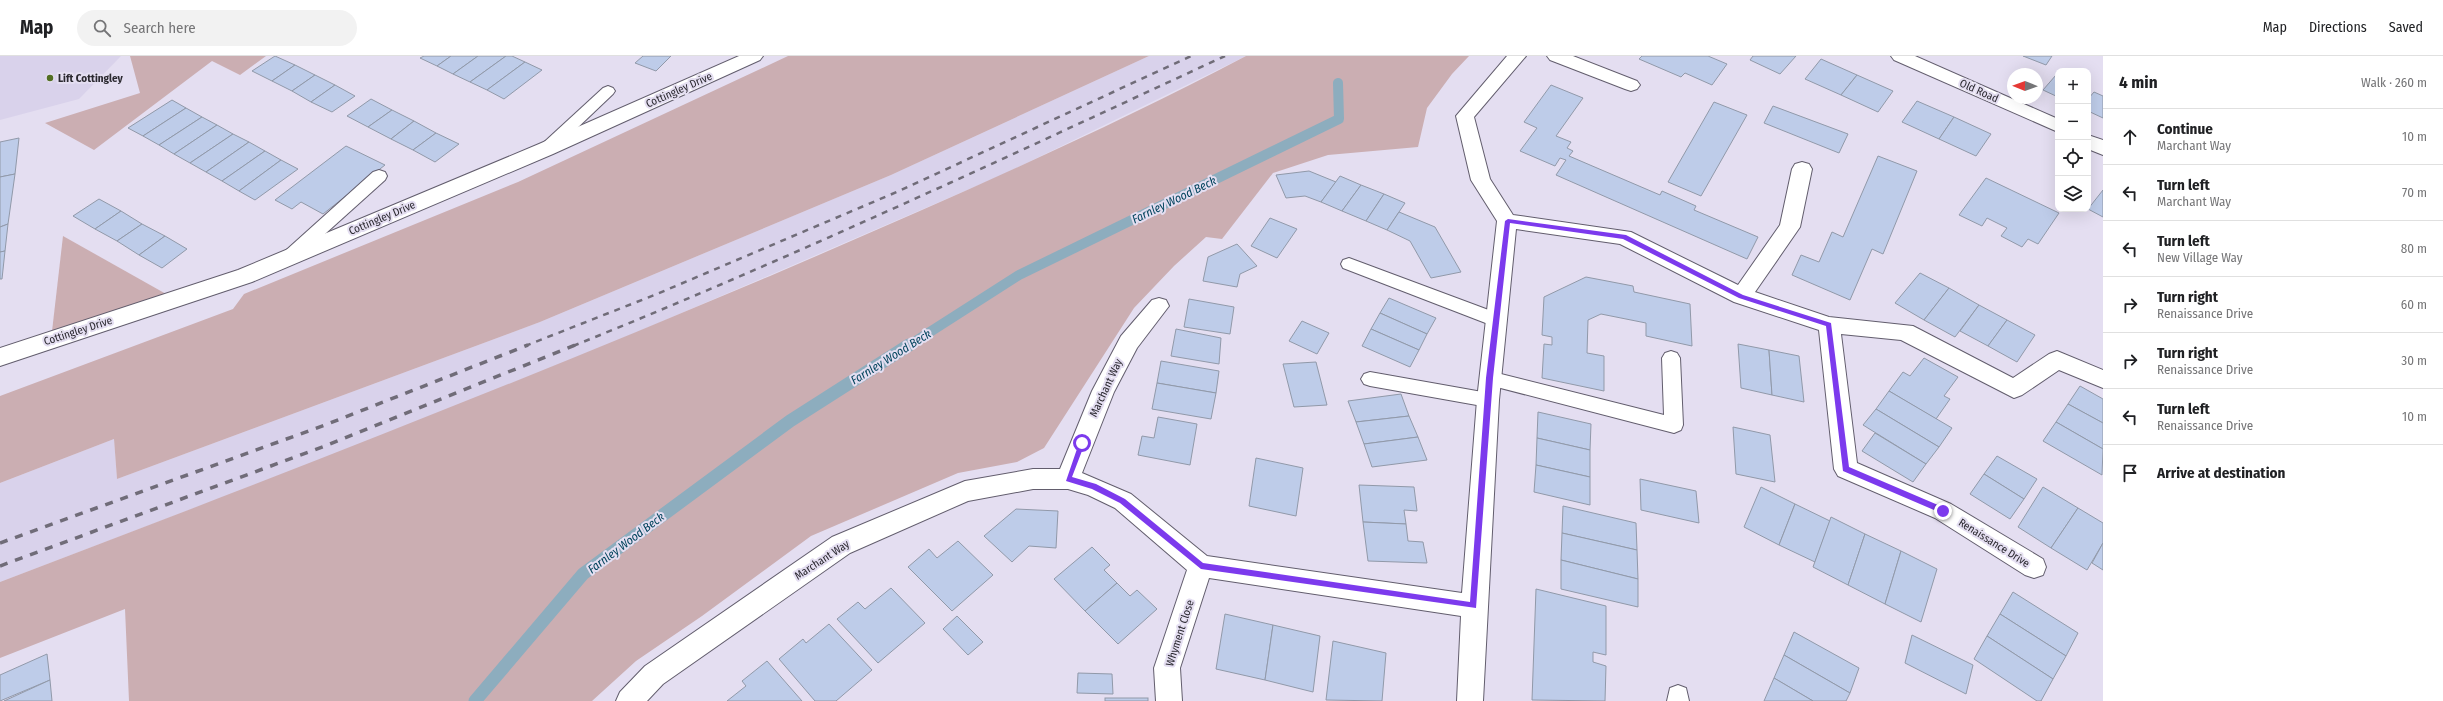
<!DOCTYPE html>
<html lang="en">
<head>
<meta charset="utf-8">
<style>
  :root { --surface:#fff; --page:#f2f2f2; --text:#202124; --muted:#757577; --line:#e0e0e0 }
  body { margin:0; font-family:"Fira Sans Condensed",sans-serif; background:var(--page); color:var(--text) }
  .controls { position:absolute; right:12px; top:12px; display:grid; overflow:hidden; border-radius:8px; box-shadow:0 4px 16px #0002 }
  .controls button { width:36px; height:36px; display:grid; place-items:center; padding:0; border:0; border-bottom:1px solid var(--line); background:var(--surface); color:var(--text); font:20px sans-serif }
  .compass { position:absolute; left:2007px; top:12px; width:36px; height:36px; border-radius:50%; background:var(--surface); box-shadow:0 4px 16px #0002; rotate:271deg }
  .stop { position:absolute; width:12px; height:12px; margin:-9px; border:3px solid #7c3aed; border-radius:50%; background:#fff }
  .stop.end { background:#7c3aed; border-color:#fff; box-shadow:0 1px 4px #0008 }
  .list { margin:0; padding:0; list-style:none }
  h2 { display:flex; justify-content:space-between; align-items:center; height:52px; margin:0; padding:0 16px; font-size:17px }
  h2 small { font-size:13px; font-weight:400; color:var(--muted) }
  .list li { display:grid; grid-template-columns:26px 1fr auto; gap:12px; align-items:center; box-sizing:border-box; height:56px; padding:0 16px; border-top:1px solid var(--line) }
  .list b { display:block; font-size:15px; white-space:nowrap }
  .list p { margin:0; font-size:13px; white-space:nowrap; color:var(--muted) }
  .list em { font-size:13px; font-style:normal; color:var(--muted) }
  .icon { flex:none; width:22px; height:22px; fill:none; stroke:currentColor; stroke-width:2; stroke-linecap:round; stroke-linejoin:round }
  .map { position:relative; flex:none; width:2103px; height:645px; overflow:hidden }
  header { display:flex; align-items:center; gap:24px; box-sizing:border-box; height:56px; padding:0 20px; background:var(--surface); border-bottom:1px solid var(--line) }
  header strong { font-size:19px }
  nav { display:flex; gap:22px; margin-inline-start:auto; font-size:14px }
  .search { width:280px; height:36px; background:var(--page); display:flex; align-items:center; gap:10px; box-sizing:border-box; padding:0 14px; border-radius:22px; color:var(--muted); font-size:15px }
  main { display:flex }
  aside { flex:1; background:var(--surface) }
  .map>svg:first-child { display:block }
</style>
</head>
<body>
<header>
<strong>Map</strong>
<div class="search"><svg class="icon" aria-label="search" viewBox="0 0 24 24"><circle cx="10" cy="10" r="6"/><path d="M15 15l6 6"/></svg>Search here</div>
<nav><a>Map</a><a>Directions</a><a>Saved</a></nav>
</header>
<main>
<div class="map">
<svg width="2103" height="645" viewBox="0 0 2103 645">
  <rect width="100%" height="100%" fill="#e4def1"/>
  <g fill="#d9d2eb">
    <path d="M0,0H121L79,43L0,64Z"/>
    <path d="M1149,0H1246L1002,119L612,287L331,400L0,526V427L114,383L117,423L540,266L891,119Z"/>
  </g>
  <g fill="#cbaeb2">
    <path d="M130,0H266L240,19L212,5L94,94L45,67L140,37Z"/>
    <path d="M788,0H1149L891,119L540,266L117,423L114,383L0,427V340L233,253L244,238L518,126Z"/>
    <path d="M1246,0H1469L1452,18L1427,52L1418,91L1328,99L1273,117L1222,183L1206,181L1174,210L1134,252L1044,392L1017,406L958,417L811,480L702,560L636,605L592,645H129L125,553L0,602V526C261,427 520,326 777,217C935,149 1094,80 1246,0Z"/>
    <path d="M63,180L175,243L51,284Z"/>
  </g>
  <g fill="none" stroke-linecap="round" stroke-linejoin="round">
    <path stroke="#8dadbe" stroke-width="10" d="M908,290L1019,219L1339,63L1338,27"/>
    <path stroke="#8dadbe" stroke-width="13" d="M475,645L583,518L790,365L909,289"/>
  </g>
  <g fill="#becce9" stroke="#9199a9">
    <path d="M275,0L295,9L272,25L252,15Z"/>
    <path d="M424,0H451L437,10L420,2Z"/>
    <path d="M451,0H478L453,18L437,10Z"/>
    <path d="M478,0H506L470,26L453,18Z"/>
    <path d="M506,0H512L525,6L487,34L470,26Z"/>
    <path d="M643,0H671L656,15L635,7Z"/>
    <path d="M1642,0H1708L1727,8L1712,29L1685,17L1681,21L1639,3Z"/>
    <path d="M1753,0H1796L1780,18L1750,4Z"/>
    <path d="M2023,0H2052L2046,9Z"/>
    <path d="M1821,3L1857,19L1841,39L1805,23Z"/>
    <path d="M525,6L542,14L504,43L487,34Z"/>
    <path d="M295,9L315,19L292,35L272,25Z"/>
    <path d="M315,19L335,29L311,46L292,35Z"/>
    <path d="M1857,19L1893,35L1878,56L1841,39Z"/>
    <path d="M2056,19H2058V41L2043,34Z"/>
    <path d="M335,29L355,40L332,56L311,46Z"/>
    <path d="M1551,29L1583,42L1556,80L1571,86L1567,92L1573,95L1569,100L1660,139L1662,135L1696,150L1694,154L1758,181L1747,203L1556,119L1566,104L1560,102L1555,110L1520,95L1537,72L1524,66Z"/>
    <path d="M2094,36L2103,40V62L2088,55V43Z"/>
    <path d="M371,43L392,54L368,71L347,60Z"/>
    <path d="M172,44L186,52L143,80L128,72Z"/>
    <path d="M1917,45L1954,61L1939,83L1902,66Z"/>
    <path d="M1714,46L1747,59L1701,140L1668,126Z"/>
    <path d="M1773,50L1848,78L1839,97L1764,67Z"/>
    <path d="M186,52L202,61L159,89L143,80Z"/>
    <path d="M392,54L414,65L391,83L368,71Z"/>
    <path d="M202,61L217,69L174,98L159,89Z"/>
    <path d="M1954,61L1991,78L1976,100L1939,83Z"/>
    <path d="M414,65L436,77L413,94L391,83Z"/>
    <path d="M217,69L233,78L190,107L174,98Z"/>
    <path d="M436,77L459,88L435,106L413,94Z"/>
    <path d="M233,78L249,86L206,116L190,107Z"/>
    <path d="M19,82L15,118L0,121V86Z"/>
    <path d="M249,86L265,95L222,125L206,116Z"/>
    <path d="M346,90L385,109L323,158L301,146L292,153L275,144Z"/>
    <path d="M265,95L281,104L239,135L222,125Z"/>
    <path d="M1878,100L1917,115L1883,198L1872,193L1850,244L1792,219L1801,199L1819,206L1832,176L1843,181Z"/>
    <path d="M281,104L298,113L255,144L239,135Z"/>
    <path d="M1309,115L1336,126L1321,146L1305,140L1286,142L1276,119Z"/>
    <path d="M15,118L8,168L0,171V121Z"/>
    <path d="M1340,120L1361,129L1342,155L1321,146Z"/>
    <path d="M1986,122L2059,157L2038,188L2028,183L2022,191L2001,180L2007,172L1987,162L1982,170L1959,159Z"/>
    <path d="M1361,129L1384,138L1366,165L1342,155Z"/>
    <path d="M2103,134V161L2088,153Z"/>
    <path d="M1384,138L1405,147L1387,174L1366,165Z"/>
    <path d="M99,143L121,155L95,173L73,160Z"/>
    <path d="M121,155L142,168L117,185L95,173Z"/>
    <path d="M1399,156L1435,171L1461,216L1431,222L1410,185L1387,174Z"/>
    <path d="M1270,162L1297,173L1277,202L1251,190Z"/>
    <path d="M8,168L5,195L0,196V171Z"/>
    <path d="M142,168L165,180L139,199L117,185Z"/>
    <path d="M165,180L187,193L162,212L139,199Z"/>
    <path d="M1237,188L1257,210L1240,218L1237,231L1203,225L1208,201Z"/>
    <path d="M5,195L2,223H0V196Z"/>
    <path d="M1920,217L1949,232L1924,264L1895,247Z"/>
    <path d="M1586,221L1633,230L1634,236L1690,248L1692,290L1646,280V267L1601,258L1588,264L1587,297L1604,300V335L1542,322L1544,288L1552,289V281L1542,279L1544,241Z"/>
    <path d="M1949,232L1979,249L1955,281L1924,264Z"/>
    <path d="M1389,242L1436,262L1427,278L1380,257Z"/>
    <path d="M1189,243L1234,251L1230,278L1184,271Z"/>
    <path d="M1979,249L2007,264L1988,290L1960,275Z"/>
    <path d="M1380,257L1427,278L1419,294L1371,273Z"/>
    <path d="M2007,264L2035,279L2017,306L1988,290Z"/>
    <path d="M1302,265L1329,277L1317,298L1289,285Z"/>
    <path d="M1176,273L1221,282L1219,308L1171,300Z"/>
    <path d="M1371,273L1419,294L1410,311L1362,290Z"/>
    <path d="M1738,288L1769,294L1772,339L1741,332Z"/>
    <path d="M1769,294L1799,300L1804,346L1772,339Z"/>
    <path d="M1924,302L1958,321L1944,340L1950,343L1936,363L1889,335L1903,316L1910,320Z"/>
    <path d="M1161,305L1219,315L1216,337L1157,327Z"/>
    <path d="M1316,306L1327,349L1294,351L1283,308Z"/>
    <path d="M1157,327L1216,337L1211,363L1152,353Z"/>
    <path d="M2080,330L2103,343V367L2068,348Z"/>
    <path d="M1889,335L1952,372L1939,391L1876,353Z"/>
    <path d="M1401,338L1409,360L1356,366L1348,345Z"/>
    <path d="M2068,348L2103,367V393L2056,366Z"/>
    <path d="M1876,353L1939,391L1926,408L1863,369Z"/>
    <path d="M1538,356L1591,368L1590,394L1537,382Z"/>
    <path d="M1409,360L1418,381L1364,388L1356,366Z"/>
    <path d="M1158,361L1197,368L1190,409L1138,399L1142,380L1154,382Z"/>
    <path d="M2056,366L2103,393L2102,419L2043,385Z"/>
    <path d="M1733,371L1770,379L1775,426L1736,418Z"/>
    <path d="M1875,377L1926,408L1913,426L1862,395Z"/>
    <path d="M1418,381L1427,404L1372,411L1364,388Z"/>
    <path d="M1537,382L1590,394V421L1536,409Z"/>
    <path d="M1997,400L2037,423L2024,443L1984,418Z"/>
    <path d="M1256,402L1303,412L1296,460L1249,450Z"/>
    <path d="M1536,409L1590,421V449L1534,436Z"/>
    <path d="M1984,418L2024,443L2010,463L1970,438Z"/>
    <path d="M1640,423L1696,435L1699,467L1641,454Z"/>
    <path d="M1359,429L1414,431L1417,455L1404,454L1406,468L1363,466Z"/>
    <path d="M1761,431L1795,448L1779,489L1744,471Z"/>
    <path d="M2043,431L2078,452L2051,492L2018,471Z"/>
    <path d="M1795,448L1830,465L1815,506L1779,489Z"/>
    <path d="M1563,450L1636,467L1637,494L1562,477Z"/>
    <path d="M2078,452L2103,467V487L2087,514L2051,492Z"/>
    <path d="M1016,453L1058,455L1056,492L1029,490L1012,506L984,480Z"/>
    <path d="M1831,461L1865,478L1848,529L1813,511Z"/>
    <path d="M1363,466L1406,468L1408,485L1423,486L1427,507L1368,505Z"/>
    <path d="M1562,477L1637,494L1638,523L1561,504Z"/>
    <path d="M1865,478L1901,495L1885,548L1848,529Z"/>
    <path d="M958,485L993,519L952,555L908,511L929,493L937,502Z"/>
    <path d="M2103,487V514L2092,507Z"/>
    <path d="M1092,491L1110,509L1104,514L1117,527L1085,555L1054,523Z"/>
    <path d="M1901,495L1937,513L1921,566L1885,548Z"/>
    <path d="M1561,504L1638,523V551L1561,533Z"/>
    <path d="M1117,527L1130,540L1137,534L1157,553L1118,588L1085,555Z"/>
    <path d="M891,532L925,567L878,607L837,563L858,546L865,553Z"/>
    <path d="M1536,533L1606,550V599L1593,596V606L1606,610L1605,645L1532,644Z"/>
    <path d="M2013,536L2078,577L2066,600L2000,558Z"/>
    <path d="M1225,558L1273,569L1265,624L1216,613Z"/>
    <path d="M2000,558L2066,600L2053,623L1987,580Z"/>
    <path d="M957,560L983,586L968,599L943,573Z"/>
    <path d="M829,568L872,614L836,645H815L779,603L803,583L806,587Z"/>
    <path d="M1273,569L1320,580L1313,636L1265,624Z"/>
    <path d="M1794,576L1859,612L1850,637L1784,599Z"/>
    <path d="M1912,579L1973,609L1966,638L1905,607Z"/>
    <path d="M1987,580L2053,623L2041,645H2037L1974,603Z"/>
    <path d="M1333,585L1386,597L1382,645L1326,644Z"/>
    <path d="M47,598L50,624L0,645V619Z"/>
    <path d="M1784,599L1850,637L1846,645H1813L1774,622Z"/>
    <path d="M767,605L802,645H727L746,630L742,625Z"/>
    <path d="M1078,617L1112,618L1113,638L1077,637Z"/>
    <path d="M1774,622L1813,645H1764Z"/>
    <path d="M50,624L52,645H4Z"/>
    <rect x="1105" y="642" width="43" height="3"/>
  </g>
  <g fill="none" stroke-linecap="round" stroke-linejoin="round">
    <defs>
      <g id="lane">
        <path d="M608,30L613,32L615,35L613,38L551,97H541L538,93L541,89L603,32Z"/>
        <path d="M379,114L385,116L387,120L385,124L295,205L289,207L283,205L281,201L283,197L373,116Z"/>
        <path d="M1349,202L1502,259L1505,264L1502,269L1496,271L1343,212L1341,208L1343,204Z"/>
        <path d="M1671,295L1677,297L1680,302L1683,369L1681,374L1674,377L1489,329L1483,327L1480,322L1483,317L1489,315L1664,359L1662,302L1665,297Z"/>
        <path d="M1370,316L1488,337L1494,339L1497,344L1494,349L1488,351L1370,330L1364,328L1361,323L1364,318Z"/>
        <path d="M1678,629L1686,632L1689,645H1667L1670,632Z"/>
      </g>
      <g id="street">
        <path d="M739,0H763L760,4L553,98L252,226L0,310V292L238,214L539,88Z"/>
        <path d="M1507,0H1526L1474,61L1490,123L1513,159L1631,176L1738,229L1780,169L1792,113L1795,108L1802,106L1809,108L1812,113L1800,171L1755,236L1829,261L1913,270L2013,322L2049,298L2057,295L2103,314V332L2059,314L2022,339L2014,342L1901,284L1841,278L1857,407L1951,448L2043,503L2046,511L2043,519L2034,522L2025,519L1935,462L1838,420L1834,413L1819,274L1734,246L1620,188L1516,173L1499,344L1483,645H1457L1461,560L1209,522L1180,612L1182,645H1156L1154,612L1187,514L1115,452L1088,439L1068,433H1033L968,445L850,497L663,628L647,645H616L620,636L645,610L832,481L965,425L1033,413H1060L1092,335L1121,280L1152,244L1159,242L1166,244L1169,250L1137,292L1114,336L1082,417L1131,438L1207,500L1462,537L1477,344L1497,165L1471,124L1456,60Z"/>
        <path d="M1547,0H1573L1637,25L1640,29L1637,33L1631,35L1625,33L1550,4Z"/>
        <path d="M1891,0H1915L2058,63V76L1894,4Z"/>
        <path d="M2088,79L2103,84V99L2088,93Z"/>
      </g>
    </defs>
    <use href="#lane" stroke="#625d6d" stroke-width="2"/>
    <use href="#street" stroke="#625d6d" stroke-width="2"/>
    <use href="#lane" fill="#fff" fill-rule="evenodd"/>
    <use href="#street" fill="#fff" fill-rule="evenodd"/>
    <g stroke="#706c78" stroke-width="2.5" stroke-dasharray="6 6" stroke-linecap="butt">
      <path d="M525,290L657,238L899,135L1191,0"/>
      <path d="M573,290C794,201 1009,100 1225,0"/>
    </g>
    <g stroke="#706c78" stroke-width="3.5" stroke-dasharray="8 8" stroke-linecap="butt">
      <path d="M0,487L325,369L528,289"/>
      <path d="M0,510L325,390L575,289"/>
    </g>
  </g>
  <path fill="#7c3aed" d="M1508,163L1626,179L1743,239L1831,267L1849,411L1945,452V457H1941L1843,415L1826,270L1739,242L1623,183L1510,167L1493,322L1476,552L1201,513L1120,447L1092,433L1066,425L1079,387L1082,384L1085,387L1072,421L1096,428L1125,443L1203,507L1470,546L1486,322L1505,165Z"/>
  <circle fill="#526e22" stroke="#e4def1" stroke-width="1.5" cx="50" cy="22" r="4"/>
  <g text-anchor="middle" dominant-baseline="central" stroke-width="4" stroke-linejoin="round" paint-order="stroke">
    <g font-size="11" font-weight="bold" fill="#2b2930" stroke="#e4def1" text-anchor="start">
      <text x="58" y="22">Lift Cottingley</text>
    </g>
    <g font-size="11" fill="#2b2930" stroke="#e4def1">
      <text transform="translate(679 34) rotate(-24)">Cottingley Drive</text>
      <text transform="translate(1979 35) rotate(24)">Old Road</text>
      <text transform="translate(382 162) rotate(-23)">Cottingley Drive</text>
      <text transform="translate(78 275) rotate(-18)">Cottingley Drive</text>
      <text transform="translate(1106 332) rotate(-65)">Marchant Way</text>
      <text transform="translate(1994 487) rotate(32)">Renaissance Drive</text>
      <text transform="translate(822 504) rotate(-33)">Marchant Way</text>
      <text transform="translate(1180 577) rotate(-72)">Whyment Close</text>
    </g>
    <g font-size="12" font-style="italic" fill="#00435c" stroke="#e4def1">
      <text transform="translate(1174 144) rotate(-26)">Farnley Wood Beck</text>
      <text transform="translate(891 301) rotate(-32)">Farnley Wood Beck</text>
      <text transform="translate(626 487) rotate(-37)">Farnley Wood Beck</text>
    </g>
  </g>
</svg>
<div class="controls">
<button>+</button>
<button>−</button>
<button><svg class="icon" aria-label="locate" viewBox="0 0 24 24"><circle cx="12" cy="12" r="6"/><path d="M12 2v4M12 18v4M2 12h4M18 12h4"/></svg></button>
<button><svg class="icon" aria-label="layers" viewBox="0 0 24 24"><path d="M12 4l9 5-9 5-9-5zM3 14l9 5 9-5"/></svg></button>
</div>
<svg class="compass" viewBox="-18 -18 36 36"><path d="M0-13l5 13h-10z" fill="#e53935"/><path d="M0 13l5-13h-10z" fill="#757577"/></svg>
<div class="stop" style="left:1082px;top:387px"></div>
<div class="stop end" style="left:1943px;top:455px"></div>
</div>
<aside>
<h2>4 min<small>Walk · 260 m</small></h2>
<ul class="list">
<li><svg class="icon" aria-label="ahead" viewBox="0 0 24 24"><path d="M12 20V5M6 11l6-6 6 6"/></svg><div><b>Continue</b><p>Marchant Way</p></div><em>10 m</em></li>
<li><svg class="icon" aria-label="left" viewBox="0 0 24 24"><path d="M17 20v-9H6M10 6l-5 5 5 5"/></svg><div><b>Turn left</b><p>Marchant Way</p></div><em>70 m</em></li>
<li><svg class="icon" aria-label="left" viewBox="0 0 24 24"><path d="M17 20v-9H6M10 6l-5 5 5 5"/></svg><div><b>Turn left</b><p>New Village Way</p></div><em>80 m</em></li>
<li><svg class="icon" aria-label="right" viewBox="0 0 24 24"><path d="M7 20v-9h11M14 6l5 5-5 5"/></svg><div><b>Turn right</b><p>Renaissance Drive</p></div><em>60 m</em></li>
<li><svg class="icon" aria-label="right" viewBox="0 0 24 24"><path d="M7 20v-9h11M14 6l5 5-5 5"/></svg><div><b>Turn right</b><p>Renaissance Drive</p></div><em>30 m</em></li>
<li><svg class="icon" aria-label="left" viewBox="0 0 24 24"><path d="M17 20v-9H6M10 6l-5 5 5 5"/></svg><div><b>Turn left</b><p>Renaissance Drive</p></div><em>10 m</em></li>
<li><svg class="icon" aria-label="arrive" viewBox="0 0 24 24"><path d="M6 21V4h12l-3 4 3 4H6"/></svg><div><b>Arrive at destination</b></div></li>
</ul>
</aside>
</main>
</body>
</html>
